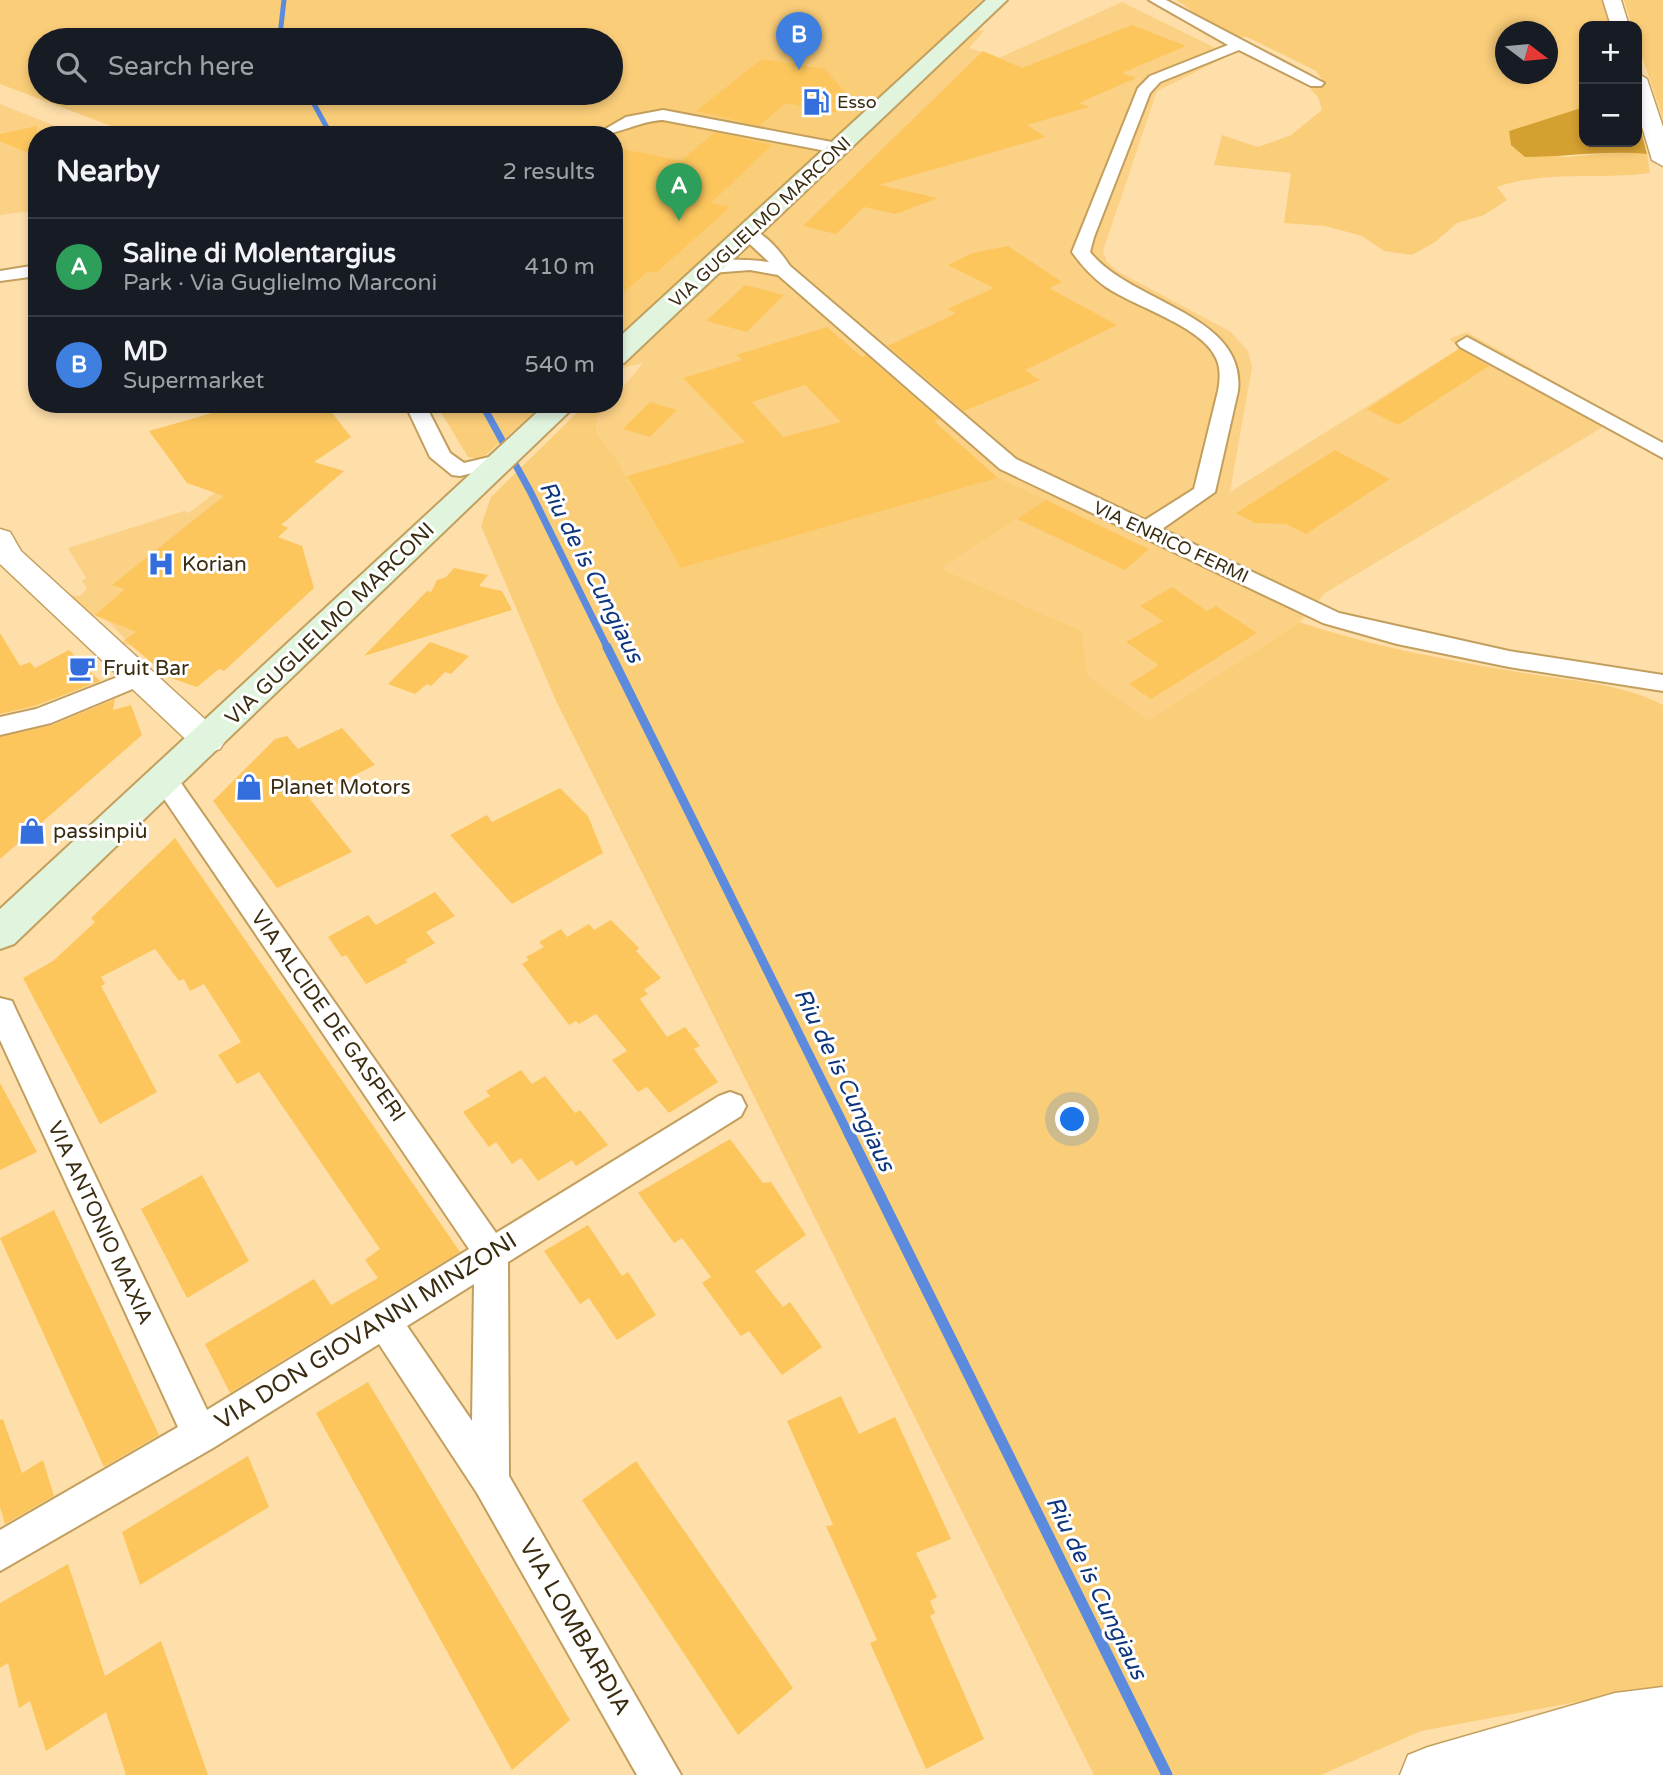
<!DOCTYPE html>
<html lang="en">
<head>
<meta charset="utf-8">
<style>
  :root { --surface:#171b24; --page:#20242c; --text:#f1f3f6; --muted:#9ea1a6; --line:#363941; --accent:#1a73e8 }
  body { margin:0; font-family:"Varela Round",sans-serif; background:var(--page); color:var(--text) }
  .controls { position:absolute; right:21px; top:21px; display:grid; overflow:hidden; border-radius:14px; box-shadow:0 4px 10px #0003 }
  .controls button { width:63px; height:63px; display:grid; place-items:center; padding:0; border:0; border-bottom:2px solid var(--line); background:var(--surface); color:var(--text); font:35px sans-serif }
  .compass { position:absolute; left:1495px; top:21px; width:63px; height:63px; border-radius:50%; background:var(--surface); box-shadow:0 4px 10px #0003; rotate:106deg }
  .you { position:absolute; left:1073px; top:1120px; width:24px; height:24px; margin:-18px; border:5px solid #fff; border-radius:50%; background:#1a73e8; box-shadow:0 0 0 10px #1a73e833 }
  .badge { display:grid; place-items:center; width:46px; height:46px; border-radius:50%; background:var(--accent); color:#fff; font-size:23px; font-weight:700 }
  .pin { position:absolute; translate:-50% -58px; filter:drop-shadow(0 2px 4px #0008) }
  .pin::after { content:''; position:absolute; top:37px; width:24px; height:21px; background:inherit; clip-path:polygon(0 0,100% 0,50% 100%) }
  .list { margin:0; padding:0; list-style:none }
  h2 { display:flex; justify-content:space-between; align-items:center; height:91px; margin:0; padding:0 28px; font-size:30px }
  h2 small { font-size:23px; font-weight:400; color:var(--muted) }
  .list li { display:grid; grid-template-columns:46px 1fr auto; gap:21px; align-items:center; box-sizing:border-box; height:98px; padding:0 28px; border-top:2px solid var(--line) }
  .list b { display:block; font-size:26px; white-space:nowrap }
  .list p { margin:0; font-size:23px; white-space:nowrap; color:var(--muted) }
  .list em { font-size:23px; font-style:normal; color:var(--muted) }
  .icon { flex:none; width:38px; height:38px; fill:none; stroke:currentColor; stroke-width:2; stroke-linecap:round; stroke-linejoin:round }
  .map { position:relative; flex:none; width:1663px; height:1775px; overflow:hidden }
  .search { position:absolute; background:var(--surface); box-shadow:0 4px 10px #0003; left:28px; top:28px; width:595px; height:77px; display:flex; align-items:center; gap:18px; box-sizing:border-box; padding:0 24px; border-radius:38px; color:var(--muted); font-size:26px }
  .panel { position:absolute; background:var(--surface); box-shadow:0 4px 10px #0003; left:28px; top:126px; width:595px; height:287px; border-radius:28px }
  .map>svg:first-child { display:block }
</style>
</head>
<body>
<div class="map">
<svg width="1663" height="1775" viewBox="0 0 1663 1775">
  <rect width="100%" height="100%" fill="#fedfaa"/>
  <g fill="#fbd185">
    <path d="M1122,2L1230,55L1157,91L1103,251L1107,262L1119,272L1231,332L1248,351L1252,367L1230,492L1460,348L1449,339L1467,332L1618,418L1325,593L1302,620L1149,720L1088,676L1082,631L940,568L998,478L681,568L615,457L596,432L597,418L609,404H614V398L643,363L625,367L614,377V135H589L929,21L984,31L969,48L999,58Z"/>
    <path d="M0,104L78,135H37V210L0,215Z"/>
    <path d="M226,484L274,523L288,528L142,650L122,643L125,639L109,622L83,610L67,595L80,596L87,588L82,581L86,578L68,548L184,511L189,513Z"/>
  </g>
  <g fill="#facd79" fill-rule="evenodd">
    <path d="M0,0H982L703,265L698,264L614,341V135H135L0,84ZM40,40H611V93H40Z"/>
    <path d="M1176,0H1603L1610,22L1604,26H1584V107L1509,131L1511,145L1564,157L1628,152L1647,154L1650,173C1598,180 1547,170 1497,187L1507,200L1484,215L1457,223L1435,242L1412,255L1384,251L1362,236L1325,226L1284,223L1291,173L1214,165L1222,135L1258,147L1291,135L1322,110L1318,97L1310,89L1325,84L1316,71L1247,37C1220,38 1198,13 1176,0ZM1506,32H1548V74H1506Z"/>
    <path d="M1624,0H1663V119L1637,41V26H1632Z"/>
    <path d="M436,404H544L481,459L468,457Z"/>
    <path d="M586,404H609L597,418L596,432L615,457L681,568L998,478L1046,500L940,568L1082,631L1088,676L1149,720L1299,622C1368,645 1441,659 1512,671C1561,680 1619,682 1663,705V1686L1421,1731L1321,1775H1094L556,701L481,526L491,497Z"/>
  </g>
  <path fill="#d5a032" d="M1584,107V142H1637V116L1647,154C1607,150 1565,157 1525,157L1511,145L1509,131Z"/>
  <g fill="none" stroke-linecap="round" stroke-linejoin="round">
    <g stroke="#5c8add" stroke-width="5">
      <path d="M283,40L280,35L284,0"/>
      <path d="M308,93L331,135"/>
    </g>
    <path stroke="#5c8add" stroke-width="7" d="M482,404L530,491L608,649"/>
    <path stroke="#5c8add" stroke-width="9" d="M607,647L849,1135"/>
    <path stroke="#5c8add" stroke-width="11" d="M849,1133L1167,1775"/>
  </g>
  <g fill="#fcc65d" fill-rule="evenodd">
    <path d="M1132,25L1186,46L1122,73L1136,78L1079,103L1089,107L1027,125L1046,137L879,185L938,198L896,214L864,207L836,234L803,226L983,51L1022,68Z"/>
    <path d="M762,59L825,69L850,98L834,113L786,103L759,126L696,111Z"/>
    <path d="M37,126V157L0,141V134Z"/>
    <path d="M715,132L772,145L711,203L730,207L656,273L648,271L614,301V155L623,149L681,161Z"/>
    <path d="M1008,246L1062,282L1049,288L1117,325L1025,370L1040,380L964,411L888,346L956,313L947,309L994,288L948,265L973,253Z"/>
    <path d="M745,285L784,295L747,332L706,321Z"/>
    <path d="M827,327L862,357L866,355L939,419L934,421L998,478L681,568L627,476L745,442L683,378L742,360L736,355ZM805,385L841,422L783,437L752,402Z"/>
    <path d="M1459,349L1489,366L1398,425L1367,409Z"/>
    <path d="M650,402L677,410L650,437L623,429Z"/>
    <path d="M244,404H325L351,437L314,462L344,471L281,525L288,528L278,537L302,546L314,588L224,671L219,669L197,687L168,677L125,640L136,632L95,615L125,589L112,585L224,496L187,483L149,431Z"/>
    <path d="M1335,450L1390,479L1306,534L1286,524L1255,523L1236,513Z"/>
    <path d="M1046,500L1149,549L1125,570L1017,519Z"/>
    <path d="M454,568L488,575L479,586L502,591L512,610L364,656L427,591L431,592L437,580L446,577Z"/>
    <path d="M1172,587L1207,611L1216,606L1257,633L1151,699L1129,684L1159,665L1126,642L1163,621L1140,606Z"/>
    <path d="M0,633L20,666L30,662L35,668L69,650L100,681L35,706L0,714Z"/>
    <path d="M430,642L469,656L451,674L445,672L431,686L427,684L415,694L388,684Z"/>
    <path d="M115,699L113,710L131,705L142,735L0,859V737L52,725Z"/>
    <path d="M342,728L375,765L309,798L352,852L277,888L213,801L275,739L287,736L298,749Z"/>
    <path d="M560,788L588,816L603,853L512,904L450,835L487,815L492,822Z"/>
    <path d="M175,838L460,1252L230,1393L205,1344L314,1279L331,1305L378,1278L365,1260L380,1249L259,1072L237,1084L218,1055L241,1042L204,984L190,991L184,979L179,981L155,949L101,977L105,984L101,986L157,1092L100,1124L23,978L53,961L95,922L91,918Z"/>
    <path d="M435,892L455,916L426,932L435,943L405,960L408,962L366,984L346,955L342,957L328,937L368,915L376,925Z"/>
    <path d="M611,920L639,948L636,951L661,978L644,990L648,994L640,999L667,1037L685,1027L700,1046L694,1049L718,1082L669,1113L647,1087L638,1092L612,1060L627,1051L596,1014L579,1024L576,1021L569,1025L522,964L529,960L526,957L544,947L539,942L561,929L567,937L589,924L594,930Z"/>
    <path d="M521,1070L532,1084L545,1076L575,1113L580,1110L608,1145L576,1166L572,1160L538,1181L521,1158L512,1164L496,1142L489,1147L463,1112L490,1096L486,1091Z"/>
    <path d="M0,1083L37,1152L0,1170Z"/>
    <path d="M730,1139L763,1183L771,1182L806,1235L755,1271L783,1307L790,1302L822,1347L782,1375L749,1331L741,1336L702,1283L711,1277L682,1238L674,1243L638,1193Z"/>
    <path d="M202,1175L249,1261L187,1298L141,1209Z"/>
    <path d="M54,1210L159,1435L104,1467L0,1238Z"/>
    <path d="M588,1225L622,1276L628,1272L656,1315L617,1340L589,1298L580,1304L544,1251Z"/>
    <path d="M368,1382L570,1720L512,1770L316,1413Z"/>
    <path d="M841,1396L859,1434L895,1417L951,1539L916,1553L937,1597L930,1601L935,1613L930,1616L984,1739L926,1769L870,1643L877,1640L826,1526L833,1525L787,1421Z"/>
    <path d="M3,1419L22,1473L43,1460L54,1496L5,1524L0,1507V1420Z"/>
    <path d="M248,1456L269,1507L140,1585L122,1532Z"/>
    <path d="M636,1461L793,1688L738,1735L582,1500Z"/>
    <path d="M68,1564L105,1676L161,1641L208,1775H126L106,1712L46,1751L30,1701L19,1708L8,1663L0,1668V1603Z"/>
  </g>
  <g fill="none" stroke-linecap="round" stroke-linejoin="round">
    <defs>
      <g id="minor">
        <path d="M1149,0H1166L1324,83L1321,86H1311L1239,50L1160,82L1150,93L1094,237L1090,252C1130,303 1247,314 1238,391L1215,492L1162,529L1339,613L1509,651L1663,675V691L1509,667L1397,644L1323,623L1000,469L778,275L750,270L711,273L702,268C713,256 754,260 769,262L738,233L747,228C765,232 780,251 790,266L1016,459L1145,520L1194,489L1218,391C1220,381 1221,368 1216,358C1202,326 1135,307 1106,287C1092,277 1082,266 1072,252L1138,88L1150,76L1228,45Z"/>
        <path d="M663,110L837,143L845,148L837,153L663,120C638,121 619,135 595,135L626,117Z"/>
        <path d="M37,265V276L0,281V271Z"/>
        <path d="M1467,337L1663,443V458L1460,347L1457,343Z"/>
        <path d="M405,404H425L450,453L464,463L502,454L513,460L502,466L460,476L452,475L430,457Z"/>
        <path d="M138,669L147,671L150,677L147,683L51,723L0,735V717L36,709Z"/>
        <path d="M165,771L174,773L496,1233L719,1096L730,1092L741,1096L746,1106L741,1116L508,1262L509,1476L681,1775H637L477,1493L379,1344L213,1448L0,1571V1530L178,1427L0,1040V998L12,1001L16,1010L207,1410L469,1249L156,787L152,780L156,773ZM474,1284L472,1421L407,1326Z"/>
      </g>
      <g id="tertiary">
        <path d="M1603,0H1621L1629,26H1611Z"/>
        <path d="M1637,73L1647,79L1663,127V166L1652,160L1637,110Z"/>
        <path d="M0,529L10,532L21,551L220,733L225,741L220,749L208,753L196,749L0,564Z"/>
        <path d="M1663,1687V1775H1400L1408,1755L1428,1747L1615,1693Z"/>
      </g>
      <g id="secondary">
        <path d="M986,0H1007L624,363L614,365V342Z"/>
        <path d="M546,404H577L14,944L0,949V909Z"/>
      </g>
    </defs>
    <use href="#minor" stroke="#c39f5d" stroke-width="4"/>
    <use href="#tertiary" stroke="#c39f5d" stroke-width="3"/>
    <use href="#secondary" stroke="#c39f5d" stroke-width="4"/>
    <use href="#minor" fill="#fff" fill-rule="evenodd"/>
    <use href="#tertiary" fill="#fff" fill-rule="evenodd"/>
    <use href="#secondary" fill="#e0f4de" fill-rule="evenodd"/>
  </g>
  <defs>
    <symbol id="fuel-bare" viewBox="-9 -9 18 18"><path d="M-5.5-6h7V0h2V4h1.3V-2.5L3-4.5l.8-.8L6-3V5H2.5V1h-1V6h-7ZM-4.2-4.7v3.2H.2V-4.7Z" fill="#336edc" stroke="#fff" stroke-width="2.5" paint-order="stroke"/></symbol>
    <symbol id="hospital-bare" viewBox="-9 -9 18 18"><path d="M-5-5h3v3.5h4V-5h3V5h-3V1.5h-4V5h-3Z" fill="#336edc" stroke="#fff" stroke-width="2.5" paint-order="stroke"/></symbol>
    <symbol id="cafe-bare" viewBox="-9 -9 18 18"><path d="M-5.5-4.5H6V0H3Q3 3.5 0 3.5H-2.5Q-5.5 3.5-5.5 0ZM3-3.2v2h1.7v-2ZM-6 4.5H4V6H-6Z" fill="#336edc" stroke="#fff" stroke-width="2.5" paint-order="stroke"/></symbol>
    <symbol id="shop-bare" viewBox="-9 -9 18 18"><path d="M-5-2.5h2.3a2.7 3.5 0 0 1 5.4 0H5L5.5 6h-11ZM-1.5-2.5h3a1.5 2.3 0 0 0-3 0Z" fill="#336edc" stroke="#fff" stroke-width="2.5" paint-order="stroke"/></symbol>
  </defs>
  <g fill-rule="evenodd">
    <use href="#fuel-bare" x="797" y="83" width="38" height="38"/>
    <use href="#hospital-bare" x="142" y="545" width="38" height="38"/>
    <use href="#cafe-bare" x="63" y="649" width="38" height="38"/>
    <use href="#shop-bare" x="230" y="768" width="38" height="38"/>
    <use href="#shop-bare" x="13" y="812" width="38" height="38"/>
  </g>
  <g text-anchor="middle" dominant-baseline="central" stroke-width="6" stroke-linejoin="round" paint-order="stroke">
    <g font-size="18" fill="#3a2c10" stroke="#fff" text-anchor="start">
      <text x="837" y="102">Esso</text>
    </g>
    <g font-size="18" fill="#3a2c10" stroke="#fff">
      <text transform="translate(760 222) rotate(-43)">VIA GUGLIELMO MARCONI</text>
      <text transform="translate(1171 542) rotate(25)">VIA ENRICO FERMI</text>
    </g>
    <g font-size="21" fill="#3a2c10" stroke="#fff" text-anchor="start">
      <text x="182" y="564">Korian</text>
      <text x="103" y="668">Fruit Bar</text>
      <text x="270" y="787">Planet Motors</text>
      <text x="53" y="831">passinpiù</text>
    </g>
    <g font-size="21" fill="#3a2c10" stroke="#fff">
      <text transform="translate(330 624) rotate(-44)">VIA GUGLIELMO MARCONI</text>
      <text transform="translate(328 1016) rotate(55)">VIA ALCIDE DE GASPERI</text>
      <text transform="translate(100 1223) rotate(65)">VIA ANTONIO MAXIA</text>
    </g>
    <g font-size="23" font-style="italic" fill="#0e357e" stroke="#fff">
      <text transform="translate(591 572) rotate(63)">Riu de is Cungiaus</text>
      <text transform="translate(844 1080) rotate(64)">Riu de is Cungiaus</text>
      <text transform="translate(1096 1588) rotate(64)">Riu de is Cungiaus</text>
    </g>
    <g font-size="24" fill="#3a2c10" stroke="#fff">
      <text transform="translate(366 1331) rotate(-32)">VIA DON GIOVANNI MINZONI</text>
      <text transform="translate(575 1627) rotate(60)">VIA LOMBARDIA</text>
    </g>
  </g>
</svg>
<div class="controls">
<button>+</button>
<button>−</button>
</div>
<svg class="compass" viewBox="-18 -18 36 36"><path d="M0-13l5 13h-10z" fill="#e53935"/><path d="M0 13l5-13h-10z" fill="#9ea1a6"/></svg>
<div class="you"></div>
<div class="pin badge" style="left:679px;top:221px;background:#2e9e5b">A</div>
<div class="pin badge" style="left:799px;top:70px;background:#3f7fe0">B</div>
<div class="search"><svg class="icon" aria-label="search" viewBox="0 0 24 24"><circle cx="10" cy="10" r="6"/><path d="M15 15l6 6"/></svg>Search here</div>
<section class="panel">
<h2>Nearby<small>2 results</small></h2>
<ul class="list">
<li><span class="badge" style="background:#2e9e5b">A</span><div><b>Saline di Molentargius</b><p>Park · Via Guglielmo Marconi</p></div><em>410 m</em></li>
<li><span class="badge" style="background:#3f7fe0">B</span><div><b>MD</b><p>Supermarket</p></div><em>540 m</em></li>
</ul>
</section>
</div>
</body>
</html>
